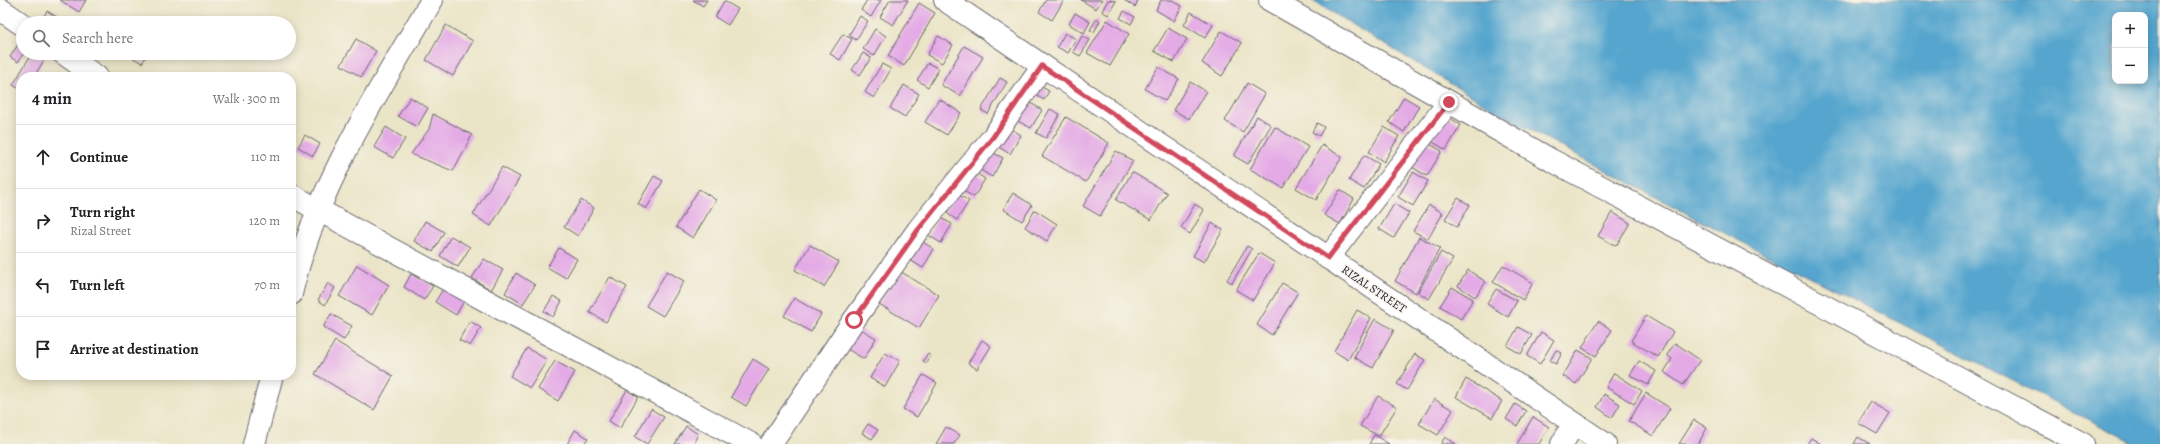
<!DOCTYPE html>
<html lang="en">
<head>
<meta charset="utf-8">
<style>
  :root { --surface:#fff; --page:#f2f2f2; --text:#202124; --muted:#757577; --line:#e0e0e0 }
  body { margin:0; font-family:Alegreya,serif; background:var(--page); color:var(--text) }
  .controls { position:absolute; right:12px; top:12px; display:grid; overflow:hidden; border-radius:8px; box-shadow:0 2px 10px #0003 }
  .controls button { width:36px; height:36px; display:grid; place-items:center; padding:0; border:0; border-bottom:1px solid var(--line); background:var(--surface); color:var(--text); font:20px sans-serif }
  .stop { position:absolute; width:12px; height:12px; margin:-9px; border:3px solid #d1495b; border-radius:50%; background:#fff }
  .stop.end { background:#d1495b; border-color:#fff; box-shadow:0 1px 4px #0008 }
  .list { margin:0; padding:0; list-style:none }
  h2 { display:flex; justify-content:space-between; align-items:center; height:52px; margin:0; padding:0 16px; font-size:17px }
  h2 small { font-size:13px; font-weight:400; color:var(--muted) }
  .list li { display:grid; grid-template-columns:26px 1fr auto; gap:12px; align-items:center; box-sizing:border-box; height:64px; padding:0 16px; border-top:1px solid var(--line) }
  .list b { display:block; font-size:15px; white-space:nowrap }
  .list p { margin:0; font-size:13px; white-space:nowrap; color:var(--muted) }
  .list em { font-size:13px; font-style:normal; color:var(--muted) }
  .icon { flex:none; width:22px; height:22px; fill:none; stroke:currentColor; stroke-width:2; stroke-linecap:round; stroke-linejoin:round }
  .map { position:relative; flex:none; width:2160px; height:444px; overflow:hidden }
  .search { position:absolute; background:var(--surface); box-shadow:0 2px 10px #0003; left:16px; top:16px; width:280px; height:44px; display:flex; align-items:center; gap:10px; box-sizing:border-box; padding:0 14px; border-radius:22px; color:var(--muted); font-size:15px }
  .panel { position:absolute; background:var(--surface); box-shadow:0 2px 10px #0003; left:16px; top:72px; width:280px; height:308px; border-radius:16px }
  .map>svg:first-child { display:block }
</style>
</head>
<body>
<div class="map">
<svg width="2160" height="444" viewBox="0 0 2160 444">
  <rect width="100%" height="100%" fill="#f7f3e8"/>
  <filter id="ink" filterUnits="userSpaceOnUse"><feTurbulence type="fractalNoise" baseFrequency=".025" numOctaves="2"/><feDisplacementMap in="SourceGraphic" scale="8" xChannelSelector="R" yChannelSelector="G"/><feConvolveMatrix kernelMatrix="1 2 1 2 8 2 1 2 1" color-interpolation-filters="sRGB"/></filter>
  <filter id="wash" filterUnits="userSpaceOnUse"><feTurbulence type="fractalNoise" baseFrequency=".012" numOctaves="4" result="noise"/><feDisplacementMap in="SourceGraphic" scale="16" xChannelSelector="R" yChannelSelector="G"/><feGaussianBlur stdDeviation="0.9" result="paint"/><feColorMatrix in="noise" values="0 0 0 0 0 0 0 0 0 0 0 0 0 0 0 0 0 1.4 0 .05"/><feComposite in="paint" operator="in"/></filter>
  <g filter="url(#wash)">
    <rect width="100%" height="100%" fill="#ebe5c8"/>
    <path fill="#54a5ce" stroke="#3b6484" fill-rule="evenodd" d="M1311,0H2160V444H2136L1697,219L1506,117ZM2115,15H2145V81H2115Z"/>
    <g id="blocks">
      <g fill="#e4aae6">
        <path d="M60,0H86L79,12Z"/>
        <path d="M693,0H707L703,6Z"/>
        <path d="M867,0H881L871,17L861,10Z"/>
        <path d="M890,0H908L893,25L880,17Z"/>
        <path d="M1046,0H1064L1052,20L1039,12Z"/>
        <path d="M1081,0H1102L1096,9Z"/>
        <path d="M1108,0L1116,1L1108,15L1102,11Z"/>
        <path d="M1124,0H1138L1135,7Z"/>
        <path d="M1161,0H1172L1182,6L1174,21L1156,10Z"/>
        <path d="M724,1L738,9L728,25L715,17Z"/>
        <path d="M919,3L935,13L904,66L888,56Z"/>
        <path d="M47,11L67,23L40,22Z"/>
        <path d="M1124,11L1135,17L1131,24L1120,18Z"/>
        <path d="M1191,12L1213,25L1205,38L1184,25Z"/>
        <path d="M1075,13L1090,22L1084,33L1069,24Z"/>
        <path d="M860,16L868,21L856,40L849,35Z"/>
        <path d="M1097,18L1100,21L1094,32L1090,30Z"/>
        <path d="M1107,20L1129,34L1110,66L1087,53Z"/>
        <path d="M446,25L473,41L453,76L426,60Z"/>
        <path d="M1168,28L1187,39L1174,62L1154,51Z"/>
        <path d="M875,29L886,36L874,56L863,49Z"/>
        <path d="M1221,31L1242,43L1222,76L1202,63Z"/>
        <path d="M1065,33L1076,39L1068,53L1057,47Z"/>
        <path d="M843,34L852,39L840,60L830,54Z"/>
        <path d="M938,36L953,45L942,63L927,55Z"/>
        <path d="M1082,36L1090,40L1080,56L1073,52Z"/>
        <path d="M356,39L376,51L361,77L341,65Z"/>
        <path d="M19,43L23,45L24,53L18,62L10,57Z"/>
        <path d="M964,46L983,57L960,96L941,85Z"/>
        <path d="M32,53L44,60L34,77H21V90L13,85Z"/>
        <path d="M132,53H148L142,63L130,56Z"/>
        <path d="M863,53L871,58L860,75L852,70Z"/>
        <path d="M928,63L939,69L928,87L917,80Z"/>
        <path d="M882,64L891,69L874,98L865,92Z"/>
        <path d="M1158,67L1179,79L1165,101L1145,89Z"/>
        <path d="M1000,78L1007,82L988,114L981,110Z"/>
        <path d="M1190,82L1206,91L1189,119L1173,110Z"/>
        <path d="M1247,83L1265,94L1243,132L1225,121Z"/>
        <path d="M904,85L919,94L905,117L890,108Z"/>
        <path d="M1038,85L1049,91L1044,100L1032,93Z"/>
        <path d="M410,97L428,108L417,127L398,116Z"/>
        <path d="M1404,97L1419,106L1404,132L1389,122Z"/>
        <path d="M939,99L961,113L947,135L925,122Z"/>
        <path d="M1029,102L1042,110L1031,128L1018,121Z"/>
        <path d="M1050,109L1060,114L1046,138L1036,133Z"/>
        <path d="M433,114L472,135L453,171L411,154L429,129Z"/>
        <path d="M1445,115L1461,125L1446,150L1431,141Z"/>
        <path d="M1257,116L1271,125L1248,164L1234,156Z"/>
        <path d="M1066,117L1109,143L1086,182L1042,156Z"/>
        <path d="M1317,123L1324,127L1319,136L1312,132Z"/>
        <path d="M386,127L405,139L393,158L374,147Z"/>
        <path d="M1008,127L1021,135L1010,154L997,146Z"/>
        <path d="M1275,127L1308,147L1283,188L1250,169Z"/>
        <path d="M1384,127L1399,136L1384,162L1369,152Z"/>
        <path d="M305,135L320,144L313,156L298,147Z"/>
        <path d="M1426,142L1442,151L1427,176L1412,167Z"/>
        <path d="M1322,145L1342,157L1316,200L1296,188Z"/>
        <path d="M990,151L1003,158L992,177L979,169Z"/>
        <path d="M1116,151L1133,161L1100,216L1083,206Z"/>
        <path d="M1364,155L1379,164L1364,189L1349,180Z"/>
        <path d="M502,167L520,177L491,226L473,215Z"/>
        <path d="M973,171L985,179L974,197L962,190Z"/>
        <path d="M1132,172L1167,193L1151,220L1116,200Z"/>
        <path d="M1413,172L1428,181L1413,206L1398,197Z"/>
        <path d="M654,176L663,181L646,209L638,204Z"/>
        <path d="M699,189L716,200L693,238L676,227Z"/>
        <path d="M1340,190L1354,199L1340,224L1324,215Z"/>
        <path d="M956,193L969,201L957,220L945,212Z"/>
        <path d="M1013,193L1032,205L1022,221L1003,209Z"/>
        <path d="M1458,198L1470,205L1457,227L1445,219Z"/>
        <path d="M581,200L594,208L578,236L564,227Z"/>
        <path d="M1195,204L1204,210L1190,234L1181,228Z"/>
        <path d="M1394,204L1409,213L1394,238L1379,229Z"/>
        <path d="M1429,205L1443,213L1428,239L1413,231Z"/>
        <path d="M1035,210L1057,224L1047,241L1025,227Z"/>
        <path d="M1612,212L1630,223L1616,246L1598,236Z"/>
        <path d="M939,217L952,224L941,243L928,235Z"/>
        <path d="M425,221L444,232L433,252L414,241Z"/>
        <path d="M1212,223L1223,230L1204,262L1193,256Z"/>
        <path d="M451,236L470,247L458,267L440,256Z"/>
        <path d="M1419,237L1440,248L1416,293L1395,281Z"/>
        <path d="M921,241L934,249L923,268L910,260Z"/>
        <path d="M810,245L839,262L824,287L795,270Z"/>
        <path d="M1247,246L1252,249L1232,283L1227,280Z"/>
        <path d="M559,248L577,259L566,278L547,267Z"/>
        <path d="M1441,252L1453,259L1429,299L1418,292Z"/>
        <path d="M1259,253L1275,263L1253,300L1236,290Z"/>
        <path d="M484,259L503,270L491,290L472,278Z"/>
        <path d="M357,265L389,285L372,315L339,296Z"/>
        <path d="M1503,265L1533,283L1523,300L1493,282Z"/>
        <path d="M898,270L939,295L919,328L879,304Z"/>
        <path d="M1468,270L1486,282L1475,297L1458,286Z"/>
        <path d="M667,271L684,281L663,316L646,306Z"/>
        <path d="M516,273L535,285L523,304L505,293Z"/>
        <path d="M411,274L433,286L424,300L404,287Z"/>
        <path d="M610,277L627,287L606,322L589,312Z"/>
        <path d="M328,283L335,288L325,305L318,300Z"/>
        <path d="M1282,283L1298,292L1272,335L1257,325Z"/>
        <path d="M1452,287L1473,299L1461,319L1440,306Z"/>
        <path d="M443,289L464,301L456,315L435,302Z"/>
        <path d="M1496,289L1517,301L1508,317L1487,304Z"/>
        <path d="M553,296L562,301L553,317L544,311Z"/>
        <path d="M794,298L821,314L811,332L784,316Z"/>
        <path d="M1357,310L1371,318L1348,360L1334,351Z"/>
        <path d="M331,314L352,326L344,340L323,327Z"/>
        <path d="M1646,316L1673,332L1658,357L1631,341Z"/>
        <path d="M1375,319L1394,330L1373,368L1354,357Z"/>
        <path d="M470,321L481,328L470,346L459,340Z"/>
        <path d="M1598,321L1612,330L1596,356L1582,348Z"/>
        <path d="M1518,327L1532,335L1521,354L1507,346Z"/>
        <path d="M859,328L876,338L864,359L847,349Z"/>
        <path d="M1541,332L1554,340L1540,364L1527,356Z"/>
        <path d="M982,340L991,346L977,369L968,363Z"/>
        <path d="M335,341L393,376L374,410L315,374Z"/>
        <path d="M1675,343L1700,360L1683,385L1664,372L1672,359L1667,355Z"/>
        <path d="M527,348L547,360L530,388L510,376Z"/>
        <path d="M1556,350L1562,353L1556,364L1550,361Z"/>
        <path d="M1578,350L1592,358L1576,384L1563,376Z"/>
        <path d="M885,353L900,361L885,387L870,378Z"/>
        <path d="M928,354L931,356L927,363L923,361Z"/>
        <path d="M1415,354L1425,360L1407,390L1397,384Z"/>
        <path d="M753,359L769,369L746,406L731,397Z"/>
        <path d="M555,361L575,372L558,401L538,389Z"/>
        <path d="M1639,361L1656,371L1648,385L1630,375Z"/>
        <path d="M1614,373L1642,391L1634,404L1606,387Z"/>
        <path d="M923,375L937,383L917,417L903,409Z"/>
        <path d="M1466,379L1502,401L1492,418L1456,397Z"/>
        <path d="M627,390L638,397L620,428L609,421Z"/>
        <path d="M1646,393L1670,408L1653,436L1629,421Z"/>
        <path d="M1604,394L1620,404L1612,418L1597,407Z"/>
        <path d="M1378,396L1397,407L1379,436L1360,426Z"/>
        <path d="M1434,399L1453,410L1438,435L1419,424Z"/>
        <path d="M1871,402L1890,413L1877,434L1858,423Z"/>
        <path d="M1515,404L1526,411L1517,426L1506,419Z"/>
        <path d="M651,409L664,417L647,444L635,437Z"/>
        <path d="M1533,417L1549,427L1539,444H1517Z"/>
        <path d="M1694,420L1707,428L1698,444H1679Z"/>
        <path d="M868,424L878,430L872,439L862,433Z"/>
        <path d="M686,426L698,434L693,444H675Z"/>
        <path d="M946,427L960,435L954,444H936Z"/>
        <path d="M575,430L588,438L584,444H567Z"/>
        <path d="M1374,435L1389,444H1369Z"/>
        <path d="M1445,437L1456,444H1441Z"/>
        <path d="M1858,437L1870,444H1854Z"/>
        <path d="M1811,438L1821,444H1807Z"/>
      </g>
    </g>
  </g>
  <g filter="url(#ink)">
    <use href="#blocks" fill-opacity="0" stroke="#68666c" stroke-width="1"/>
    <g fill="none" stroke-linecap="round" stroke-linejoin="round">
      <defs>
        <g id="street">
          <path d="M1270,0L1551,160L2083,444"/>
          <path d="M0,9L23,25"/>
          <path d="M63,53L97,77"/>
          <path d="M291,195L751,444"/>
          <path d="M1328,258L1449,102"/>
          <path d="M771,444L854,320L918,230L993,137L1043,66"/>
          <path d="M1562,444L1574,423"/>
        </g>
        <g id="secondary">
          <path d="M291,294C315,189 378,92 432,0"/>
          <path d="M254,444L272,375"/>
        </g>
        <path id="primary" d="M945,0L1605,444"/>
      </defs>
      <use href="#street" stroke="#68666c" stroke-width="24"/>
      <use href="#secondary" stroke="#68666c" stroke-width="24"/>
      <use href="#primary" stroke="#68666c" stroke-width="24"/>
      <use href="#street" stroke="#fff" stroke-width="22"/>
      <use href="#secondary" stroke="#fff" stroke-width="22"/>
      <use href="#primary" stroke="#fff" stroke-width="22"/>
    </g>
  </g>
  <g fill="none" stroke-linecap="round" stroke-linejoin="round" filter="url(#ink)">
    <path stroke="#d1495b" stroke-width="5" d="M854,320L918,230L993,137L1042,66L1328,258L1449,102"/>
  </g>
  <g text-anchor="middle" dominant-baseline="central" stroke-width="3" stroke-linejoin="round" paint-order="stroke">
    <g font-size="12" fill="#22223b" stroke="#f7f3e8">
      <text transform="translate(1374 289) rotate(34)">RIZAL STREET</text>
    </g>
  </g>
</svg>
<div class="controls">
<button>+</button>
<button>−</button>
</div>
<div class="stop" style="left:854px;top:320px"></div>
<div class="stop end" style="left:1449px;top:102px"></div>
<div class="search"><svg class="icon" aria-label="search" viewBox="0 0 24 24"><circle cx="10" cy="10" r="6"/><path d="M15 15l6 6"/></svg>Search here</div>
<section class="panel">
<h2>4 min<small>Walk · 300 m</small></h2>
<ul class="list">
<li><svg class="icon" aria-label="ahead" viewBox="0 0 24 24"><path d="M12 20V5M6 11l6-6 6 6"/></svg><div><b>Continue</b></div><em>110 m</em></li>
<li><svg class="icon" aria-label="right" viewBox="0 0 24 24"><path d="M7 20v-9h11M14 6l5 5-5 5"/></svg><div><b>Turn right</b><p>Rizal Street</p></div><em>120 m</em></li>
<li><svg class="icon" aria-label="left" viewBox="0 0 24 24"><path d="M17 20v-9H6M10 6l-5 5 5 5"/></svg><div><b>Turn left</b></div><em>70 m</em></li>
<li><svg class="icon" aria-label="arrive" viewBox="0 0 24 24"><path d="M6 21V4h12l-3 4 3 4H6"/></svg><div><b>Arrive at destination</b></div></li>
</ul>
</section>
</div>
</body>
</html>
